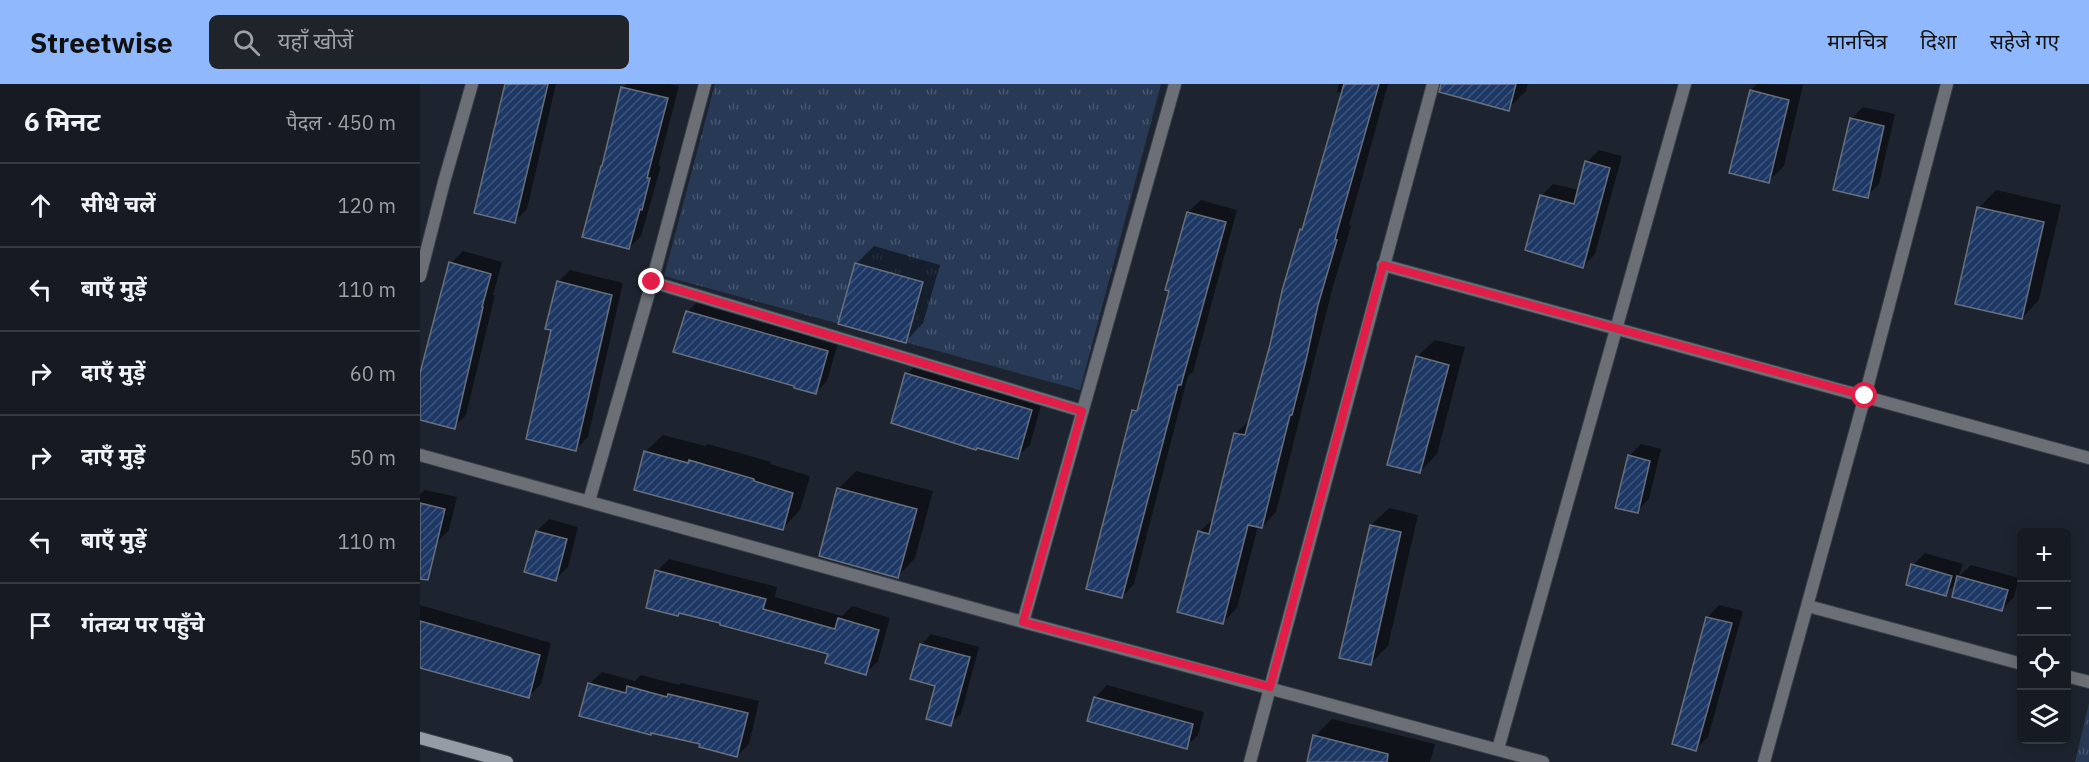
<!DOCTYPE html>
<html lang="hi">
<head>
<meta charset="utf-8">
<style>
  :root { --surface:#161b23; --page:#1f242b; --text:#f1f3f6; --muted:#9ea1a6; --line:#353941; --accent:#8fb8fd }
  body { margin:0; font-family:"IBM Plex Sans","Noto Sans Devanagari",sans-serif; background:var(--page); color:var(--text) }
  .controls { position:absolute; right:18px; bottom:18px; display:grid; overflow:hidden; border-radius:9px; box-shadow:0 3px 15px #0003 }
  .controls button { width:54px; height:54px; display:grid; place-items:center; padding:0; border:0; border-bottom:2px solid var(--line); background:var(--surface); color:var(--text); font:30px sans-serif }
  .stop { position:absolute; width:18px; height:18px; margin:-14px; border:4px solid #e11d48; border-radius:50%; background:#fff }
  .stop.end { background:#e11d48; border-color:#fff; box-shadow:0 2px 6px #0008 }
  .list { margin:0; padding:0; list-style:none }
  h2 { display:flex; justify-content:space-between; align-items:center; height:78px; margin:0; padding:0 24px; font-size:26px }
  h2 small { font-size:20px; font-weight:400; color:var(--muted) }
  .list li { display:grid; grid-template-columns:39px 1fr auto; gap:18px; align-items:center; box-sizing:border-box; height:84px; padding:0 24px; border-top:2px solid var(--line) }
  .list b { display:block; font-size:22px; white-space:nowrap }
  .list em { font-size:20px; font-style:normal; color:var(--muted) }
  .icon { flex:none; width:33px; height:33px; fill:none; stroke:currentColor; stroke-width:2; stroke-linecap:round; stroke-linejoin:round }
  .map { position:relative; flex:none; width:1669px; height:678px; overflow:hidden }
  header { display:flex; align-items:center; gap:36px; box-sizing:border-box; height:84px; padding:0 30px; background:var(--accent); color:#111 }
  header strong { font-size:28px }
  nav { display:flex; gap:33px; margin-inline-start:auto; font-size:21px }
  .search { width:420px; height:54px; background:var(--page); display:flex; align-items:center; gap:15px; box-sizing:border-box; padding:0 21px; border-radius:9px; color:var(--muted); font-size:22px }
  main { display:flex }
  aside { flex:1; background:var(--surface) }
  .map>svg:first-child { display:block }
</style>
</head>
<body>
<header>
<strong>Streetwise</strong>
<div class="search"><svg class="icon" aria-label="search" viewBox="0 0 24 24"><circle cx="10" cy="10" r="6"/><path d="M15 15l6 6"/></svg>यहाँ खोजें</div>
<nav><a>मानचित्र</a><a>दिशा</a><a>सहेजे गए</a></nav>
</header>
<main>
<aside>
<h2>6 मिनट<small>पैदल · 450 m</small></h2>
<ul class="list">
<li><svg class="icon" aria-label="ahead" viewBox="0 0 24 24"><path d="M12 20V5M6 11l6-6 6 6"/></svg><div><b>सीधे चलें</b></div><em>120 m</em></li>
<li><svg class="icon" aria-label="left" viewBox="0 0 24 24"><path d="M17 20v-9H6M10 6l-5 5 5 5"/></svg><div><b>बाएँ मुड़ें</b></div><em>110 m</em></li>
<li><svg class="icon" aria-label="right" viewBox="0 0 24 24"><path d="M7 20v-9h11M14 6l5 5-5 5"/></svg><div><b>दाएँ मुड़ें</b></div><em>60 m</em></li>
<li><svg class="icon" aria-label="right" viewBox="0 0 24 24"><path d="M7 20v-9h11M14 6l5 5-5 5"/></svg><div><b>दाएँ मुड़ें</b></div><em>50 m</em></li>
<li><svg class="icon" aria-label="left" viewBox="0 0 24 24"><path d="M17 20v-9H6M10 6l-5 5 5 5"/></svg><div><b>बाएँ मुड़ें</b></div><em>110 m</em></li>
<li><svg class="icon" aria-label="arrive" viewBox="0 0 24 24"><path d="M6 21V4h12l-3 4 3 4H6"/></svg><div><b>गंतव्य पर पहुँचे</b></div></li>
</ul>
</aside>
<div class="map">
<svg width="1669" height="678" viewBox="0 0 1669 678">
  <defs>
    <pattern id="grass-tufts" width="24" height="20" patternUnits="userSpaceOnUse" patternTransform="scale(1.5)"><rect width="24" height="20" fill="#283955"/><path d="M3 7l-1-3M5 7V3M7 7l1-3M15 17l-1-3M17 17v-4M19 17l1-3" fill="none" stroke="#47566e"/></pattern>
    <pattern id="building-hatch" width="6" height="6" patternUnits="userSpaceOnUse" patternTransform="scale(1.5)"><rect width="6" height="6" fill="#1e3865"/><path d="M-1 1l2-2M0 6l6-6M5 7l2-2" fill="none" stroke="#3e557b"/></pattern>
  </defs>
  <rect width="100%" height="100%" fill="#1d242f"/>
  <g fill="url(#grass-tufts)">
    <path d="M295,0H741L660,306L244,192Z"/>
    <path d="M1669,619V678H1655Z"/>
  </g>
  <g fill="#0007">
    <path d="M86,0H136L107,125L95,137Z"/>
    <path d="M207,0H249L259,2L238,82H241L221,152L209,164L182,83L203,4Z"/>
    <path d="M919,0H968L929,141L931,142L912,206L856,428L842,443L838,442L817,524L802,539L779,448L794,434L815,350L831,335L881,146L885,142L923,9L917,8Z"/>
    <path d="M1053,0H1108L1106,7L1088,25Z"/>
    <path d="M1337,0L1383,1L1364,82L1349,97L1331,6Z"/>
    <path d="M1443,23L1475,30L1459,100L1447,112L1431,35Z"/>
    <path d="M1179,66L1202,72L1175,170L1163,182L1121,112L1133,100L1159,106L1167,78Z"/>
    <path d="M1576,106L1641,121L1619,216L1602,234L1559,124Z"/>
    <path d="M781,116L817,126L773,288L768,292L714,500L702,513L714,327L720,321L751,206L768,128Z"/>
    <path d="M454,162L520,181L503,239L486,257L436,180Z"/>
    <path d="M43,167L82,178L73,211H75L46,331L34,343L0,335V302L31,179Z"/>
    <path d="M150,186L203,199L168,353L156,365L138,198Z"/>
    <path d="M279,216L419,255L407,297L395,309L376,301L267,228Z"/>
    <path d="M1015,256L1045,263L1017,370L1000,388L997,273Z"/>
    <path d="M499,278L623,314L610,361L597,373L487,290Z"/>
    <path d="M243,351L285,362L288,360L351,378L350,380L390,392L380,426L363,444L225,368Z"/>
    <path d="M1221,360L1241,365L1229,415L1217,427L1209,372Z"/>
    <path d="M436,387L513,407L495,474L478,492L401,471L419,404Z"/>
    <path d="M5,406L37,413L29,446L16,459L0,455V410Z"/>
    <path d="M969,424L998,431L968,562L950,580L951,441Z"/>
    <path d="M129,435L158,443L148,483L136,495L117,447Z"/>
    <path d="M1505,469L1543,480L1539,492L1551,481L1599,494L1594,513L1582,525L1537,499L1525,510L1493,481Z"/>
    <path d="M249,475L357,503L355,513L422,532L432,522L470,534L458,577L446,589L410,569L237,487Z"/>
    <path d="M0,521L131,559L121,600L109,612L0,583Z"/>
    <path d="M1299,521L1323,527L1288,653L1276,665L1287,534Z"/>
    <path d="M511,550L559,563L541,630L530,640L501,561Z"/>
    <path d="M182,588L215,597L221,591L259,601L261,599L339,617L329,660L317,672L281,659L169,600Z"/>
    <path d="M687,601L784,628L778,651L766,663L675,614Z"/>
    <path d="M912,635L1015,660L1010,678H889L895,652Z"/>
  </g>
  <g fill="url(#building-hatch)" stroke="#676f7d" stroke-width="1.5">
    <path d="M85,0H128L95,139L54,129Z"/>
    <path d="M924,0H959L915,155L917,156L898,221L886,276L872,331H870L842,444L828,441L803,540L757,528L778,447L789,450L814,349L825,351L850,261L862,207L880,145L882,146Z"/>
    <path d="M1021,0H1096L1089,27L1019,8Z"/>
    <path d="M201,3L248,14L227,94H230L222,126L220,125L209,165L162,153L181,82H182Z"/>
    <path d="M1330,6L1369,16L1349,99L1309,89Z"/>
    <path d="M1430,34L1464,42L1448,114L1413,106Z"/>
    <path d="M1165,77L1190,84L1163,184L1105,166L1120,111L1154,120Z"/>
    <path d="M1557,123L1624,138L1602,235L1535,220Z"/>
    <path d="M767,128L806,138L761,301H758L702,514L666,505L712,326L717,327L749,207L745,206Z"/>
    <path d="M29,178L71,190L62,223H63L35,345L0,336V289Z"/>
    <path d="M435,179L503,198L486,259L418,240Z"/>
    <path d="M137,197L192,211L156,367L106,355L131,246L125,245Z"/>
    <path d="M266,227L408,267L396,310L374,304V302L253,268Z"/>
    <path d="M996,272L1029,281L1000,389L967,381Z"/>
    <path d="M485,289L612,326L598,375L557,364L556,366L471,339Z"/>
    <path d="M224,367L268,379L269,376L334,395V397L373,409L363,446L214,406Z"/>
    <path d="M1208,371L1230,377L1218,429L1195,424Z"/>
    <path d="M417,404L497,425L478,494L399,472Z"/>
    <path d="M0,419L25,425L8,496L0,495Z"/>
    <path d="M950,441L981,448L951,581L919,574Z"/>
    <path d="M116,447L147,455L136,497L104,488Z"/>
    <path d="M1491,480L1532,492L1526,512L1486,501Z"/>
    <path d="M235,486L346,515L343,525L415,545L418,534L459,546L446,591L405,579L408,570L300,541V539L259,529L258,532L226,524Z"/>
    <path d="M1537,492L1588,506L1582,527L1532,513Z"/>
    <path d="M1286,533L1312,539L1276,667L1252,660Z"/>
    <path d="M0,537L120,571L109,614L0,584Z"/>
    <path d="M500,560L550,573L531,642L506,635L515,602L490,595Z"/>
    <path d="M168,599L206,609L207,602L247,613L248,610L328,629L317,673L279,663L280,660L231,649V651L159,632Z"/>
    <path d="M674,613L773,640L767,665L667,637Z"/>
    <path d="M893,651L968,670L967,678H887Z"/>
  </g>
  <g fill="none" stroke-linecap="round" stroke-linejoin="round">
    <defs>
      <g id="street">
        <path d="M963,181L1669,374"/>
        <path d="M0,192L24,98L52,0"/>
        <path d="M232,198L662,327"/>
        <path d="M0,371L603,538L1123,678"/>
        <path d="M169,417L232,198L285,0"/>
        <path d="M1388,522L1602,580"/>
        <path d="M603,538L755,0"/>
        <path d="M1646,592L1669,598"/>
        <path d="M1078,665L1265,0"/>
        <path d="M830,678L1013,0"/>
        <path d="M1344,678L1445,312L1527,0"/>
      </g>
      <path id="secondary" d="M0,654L87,678"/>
    </defs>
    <use href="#street" stroke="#393f4a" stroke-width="14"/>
    <use href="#secondary" stroke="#393f4a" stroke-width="14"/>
    <use href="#street" stroke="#6c7076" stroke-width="12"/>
    <use href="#secondary" stroke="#969ca5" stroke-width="12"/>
  </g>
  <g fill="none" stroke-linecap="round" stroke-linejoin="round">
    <path stroke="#e11d48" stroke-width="8" d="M232,198L662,327L603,538L850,603L963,181L1445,312"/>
  </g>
</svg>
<div class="controls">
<button>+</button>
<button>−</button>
<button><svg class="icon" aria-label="locate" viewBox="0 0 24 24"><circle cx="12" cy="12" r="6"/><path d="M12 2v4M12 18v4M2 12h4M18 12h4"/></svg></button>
<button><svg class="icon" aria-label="layers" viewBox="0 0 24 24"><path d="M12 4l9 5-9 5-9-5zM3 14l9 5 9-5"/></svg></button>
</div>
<div class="stop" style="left:1445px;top:312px"></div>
<div class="stop end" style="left:232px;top:198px"></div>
</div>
</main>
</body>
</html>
